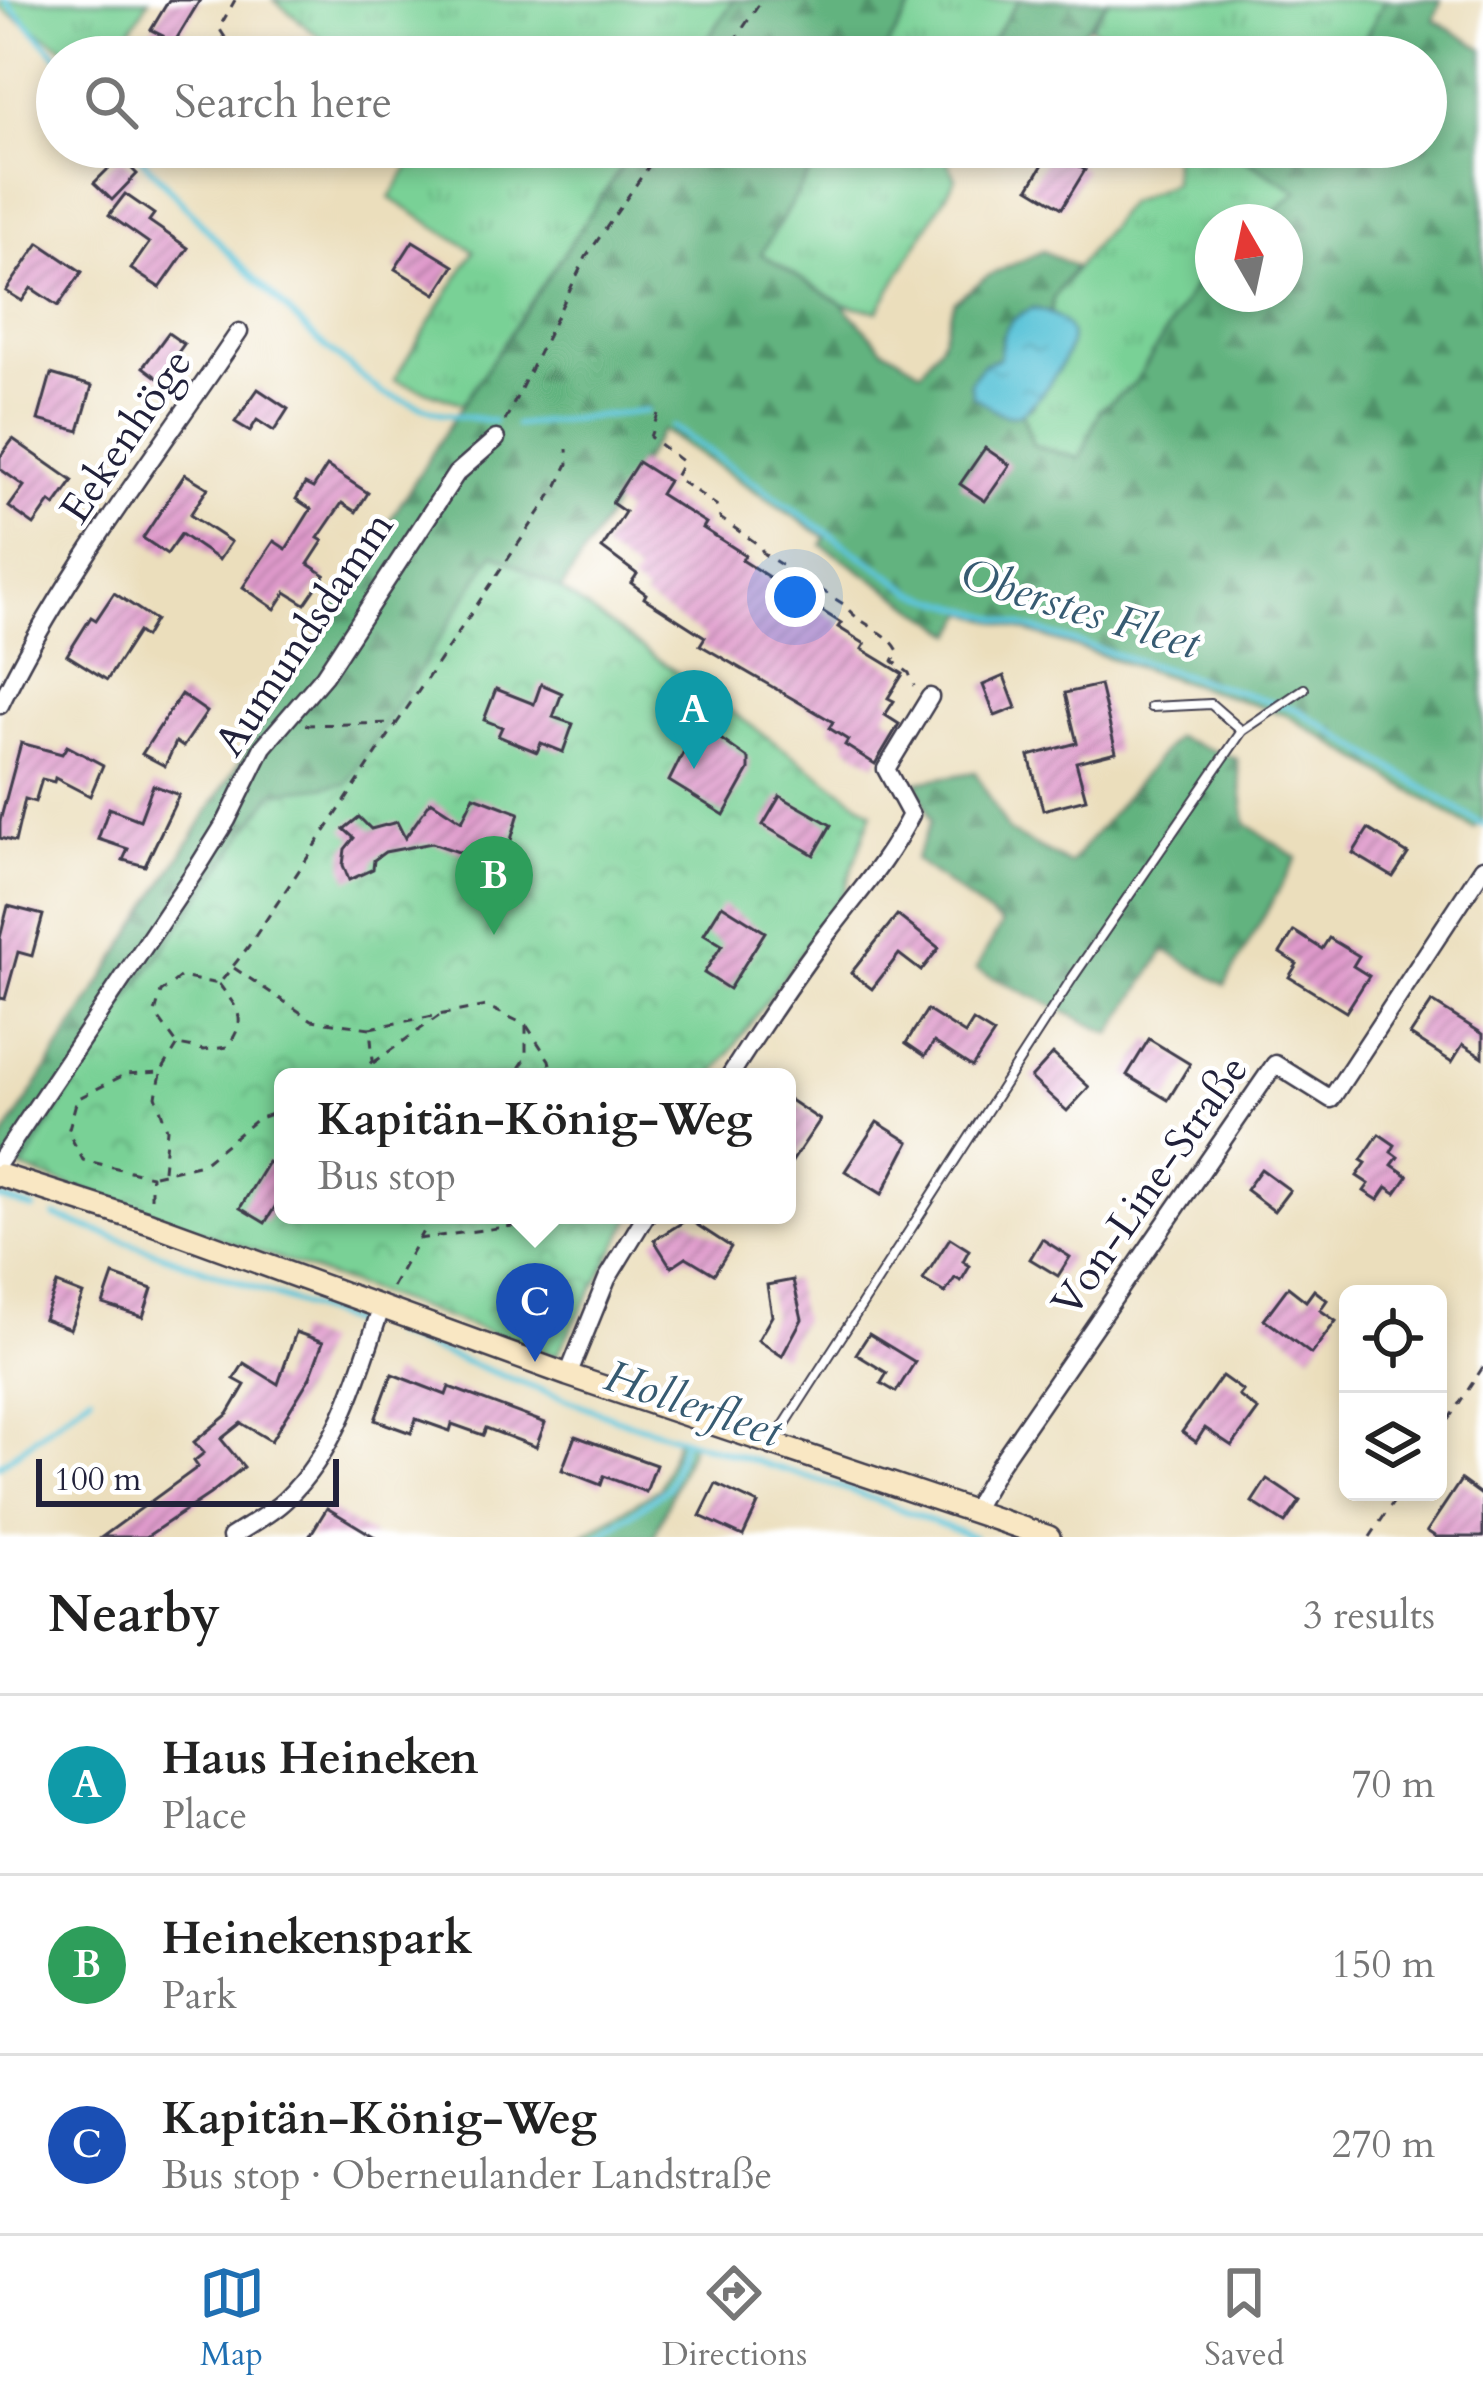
<!DOCTYPE html>
<html lang="en">
<head>
<meta charset="utf-8">
<style>
  :root { --surface:#fff; --page:#f6f6f6; --text:#222; --muted:#767676; --line:#e0e0e0; --accent:#1f6fb2 }
  body { margin:0; font-family:Cardo,serif; background:var(--page); color:var(--text) }
  .controls { position:absolute; right:36px; bottom:36px; display:grid; overflow:hidden; border-radius:18px; box-shadow:0 6px 18px #0003 }
  .controls button { width:108px; height:108px; display:grid; place-items:center; padding:0; border:0; border-bottom:3px solid var(--line); background:var(--surface); color:var(--text); font:60px sans-serif }
  .compass { position:absolute; left:1195px; top:204px; width:108px; height:108px; border-radius:50%; background:var(--surface); box-shadow:0 6px 18px #0003; rotate:351deg }
  .scale { position:absolute; left:36px; bottom:30px; width:303px; box-sizing:border-box; padding-left:12px; border:6px solid #22223b; border-top:0; font-size:33px; line-height:42px; white-space:nowrap; color:#22223b; -webkit-text-stroke:9px #fff; paint-order:stroke }
  .you { position:absolute; left:795px; top:597px; width:42px; height:42px; margin:-30px; border:9px solid #fff; border-radius:50%; background:#1a73e8; box-shadow:0 0 0 18px #1a73e833 }
  .badge { display:grid; place-items:center; width:78px; height:78px; border-radius:50%; background:var(--accent); color:#fff; font-size:39px; font-weight:700 }
  .pin { position:absolute; translate:-50% -99px; filter:drop-shadow(0 3px 6px #0008) }
  .pin::after { content:''; position:absolute; top:63px; width:42px; height:36px; background:inherit; clip-path:polygon(0 0,100% 0,50% 100%) }
  .popup { position:absolute; left:274px; top:1068px; width:522px; height:156px; box-sizing:border-box; display:grid; place-content:center; border-radius:18px; background:var(--surface); filter:drop-shadow(0 3px 9px #0005); font-size:39px; white-space:nowrap; color:var(--muted) }
  .popup b { font-size:45px; color:var(--text) }
  .popup::after { content:''; position:absolute; left:50%; top:100%; margin-left:-24px; border:24px solid transparent; border-top-color:var(--surface) }
  .list { margin:0; padding:0; list-style:none }
  h2 { display:flex; justify-content:space-between; align-items:center; height:156px; margin:0; padding:0 48px; font-size:51px }
  h2 small { font-size:39px; font-weight:400; color:var(--muted) }
  .list li { display:grid; grid-template-columns:78px 1fr auto; gap:36px; align-items:center; box-sizing:border-box; height:180px; padding:0 48px; border-top:3px solid var(--line) }
  .list b { display:block; font-size:45px; white-space:nowrap }
  .list p { margin:0; font-size:39px; white-space:nowrap; color:var(--muted) }
  .list em { font-size:39px; font-style:normal; color:var(--muted) }
  .icon { flex:none; width:66px; height:66px; fill:none; stroke:currentColor; stroke-width:2; stroke-linecap:round; stroke-linejoin:round }
  .map { position:relative; flex:none; width:1483px; height:1537px; overflow:hidden }
  .search { position:absolute; background:var(--surface); box-shadow:0 6px 18px #0003; left:36px; right:36px; top:36px; height:132px; display:flex; align-items:center; gap:30px; box-sizing:border-box; padding:0 42px; border-radius:66px; color:var(--muted); font-size:45px }
  .sheet { height:696px; background:var(--surface) }
  nav { display:flex; justify-content:space-around; align-items:center; box-sizing:border-box; height:168px; border-top:3px solid var(--line); background:var(--surface); font-size:33px; color:var(--muted) }
  nav a { display:grid; justify-items:center; gap:6px }
  nav .on { color:var(--accent) }
  .map>svg:first-child { display:block }
</style>
</head>
<body>
<div class="map">
<svg width="1483" height="1537" viewBox="0 0 1483 1537">
  <defs>
    <pattern id="grass-tufts" width="24" height="20" patternUnits="userSpaceOnUse" patternTransform="scale(3)"><rect width="24" height="20" fill="#79d196"/><path d="M3 7l-1-3M5 7V3M7 7l1-3M15 17l-1-3M17 17v-4M19 17l1-3" fill="none" stroke="#68b382"/></pattern>
    <pattern id="forest-firs" width="22" height="20" patternUnits="userSpaceOnUse" patternTransform="scale(3)"><rect width="22" height="20" fill="#62b37f"/><path d="M5 1l3.5 6h-7zM16 11l3.5 6h-7z" fill="#509169"/></pattern>
    <pattern id="park-crowns" width="20" height="18" patternUnits="userSpaceOnUse" patternTransform="scale(3)"><rect width="20" height="18" fill="#79d196"/><path d="M2 6a3 3 0 1 1 6 0M12 15a3 3 0 1 1 6 0" fill="none" stroke="#68b382"/></pattern>
    <pattern id="water-ripples" width="26" height="14" patternUnits="userSpaceOnUse" patternTransform="scale(3)"><rect width="26" height="14" fill="#5dc5d9"/><path d="M2 4q2-2 4 0t4 0M15 11q2-2 4 0t4 0" fill="none" stroke="#51a9bb"/></pattern>
    <pattern id="building-hatch" width="6" height="6" patternUnits="userSpaceOnUse" patternTransform="scale(3)"><rect width="6" height="6" fill="#df9acb"/><path d="M-1 1l2-2M0 6l6-6M5 7l2-2" fill="none" stroke="#b47da6"/></pattern>
  </defs>
  <rect width="100%" height="100%" fill="#fff"/>
  <filter id="ink" filterUnits="userSpaceOnUse"><feTurbulence type="fractalNoise" baseFrequency=".00833" numOctaves="2"/><feDisplacementMap in="SourceGraphic" scale="24" xChannelSelector="R" yChannelSelector="G"/><feConvolveMatrix kernelMatrix="1 2 1 2 8 2 1 2 1" color-interpolation-filters="sRGB"/></filter>
  <filter id="wash" filterUnits="userSpaceOnUse"><feTurbulence type="fractalNoise" baseFrequency=".004" numOctaves="4" result="noise"/><feDisplacementMap in="SourceGraphic" scale="48" xChannelSelector="R" yChannelSelector="G"/><feGaussianBlur stdDeviation="2.7" result="paint"/><feColorMatrix in="noise" values="0 0 0 0 0 0 0 0 0 0 0 0 0 0 0 0 0 1.4 0 .05"/><feComposite in="paint" operator="in"/></filter>
  <g filter="url(#wash)">
    <rect width="100%" height="100%" fill="#ebdebc"/>
    <g fill="url(#grass-tufts)" stroke="#4e7a68" stroke-width="3">
      <path d="M0,0H149L113,57H79L0,8Z"/>
      <path d="M274,0H734L696,57H344Z"/>
      <path d="M916,0H1019L981,57H881Z"/>
      <path d="M1108,0H1385L1355,57H1138L1091,27Z"/>
      <path d="M421,147H635L463,404L394,380L474,251L390,198Z"/>
      <path d="M826,147H940L956,178L878,311L842,304L760,254Z"/>
      <path d="M1173,147H1225L1298,191L1265,222H1213V264L1202,273L1135,383L1100,410L1080,459L1032,445L1022,412L1033,406L1063,322L1051,313L1053,298L1127,203L1173,183Z"/>
    </g>
    <g fill="url(#forest-firs)" stroke="#426a5d" stroke-width="3">
      <path d="M734,0H916L881,57H696Z"/>
      <path d="M1019,0H1108L1065,57H981Z"/>
      <path d="M1385,0H1441L1434,20L1483,49V821L1474,829L1286,715L967,612L955,634L822,545L825,537L662,430L561,590L494,554L347,784L109,1027L22,1169L0,1161V1144L463,404L635,147H825L761,254L842,304L883,348L921,371L942,341L954,302L988,276L1043,251L1075,267L1053,298L1051,313L1033,308L1002,336L999,359L1016,415L1022,412L1033,445L1080,459L1100,410L1135,383L1202,273L1213,264V294H1285V222H1265L1297,191L1225,147H1281L1300,158L1307,147H1426V57H1355Z"/>
      <path d="M1175,737L1237,759L1246,824L1297,858L1225,985L1165,950L1111,1034L976,969L1002,924L915,860L931,821L917,782L975,772L1009,832L1070,864Z"/>
      <path d="M677,1439L692,1444L654,1537H580L660,1488Z"/>
    </g>
    <path fill="url(#park-crowns)" stroke="#4e7a68" stroke-width="3" d="M494,553L561,590L872,812L844,892L712,1077H283V1215H633L556,1356L22,1169L109,1027L274,792L347,784Z"/>
    <path fill="url(#water-ripples)" stroke="#40748a" stroke-width="3" d="M1033,308C1048,312 1065,317 1070,333C1076,351 1034,412 1015,415C1001,418 985,403 973,396L970,382L983,364L999,358C1002,332 1007,318 1033,308Z"/>
    <g fill="none" stroke-linecap="round" stroke-linejoin="round">
      <g stroke="#5dc5d9" stroke-width="6">
        <path d="M5,0L58,57"/>
        <path d="M131,147L226,250L316,339L382,393L440,413L493,421"/>
        <path d="M516,425L646,411"/>
        <path d="M673,427L915,593L1298,710L1483,825"/>
        <path d="M0,1198L33,1209"/>
        <path d="M55,1216L352,1323"/>
        <path d="M391,1334L618,1419L846,1489L974,1537"/>
        <path d="M0,1465L91,1395"/>
        <path d="M598,1537L668,1488L684,1439"/>
      </g>
    </g>
    <g id="blocks">
      <g fill="url(#building-hatch)">
        <path d="M169,0H200L174,43L198,57H151L163,36L151,30Z"/>
        <path d="M1026,147H1070L1083,155L1077,165L1085,170L1062,208L1029,188L1046,159Z"/>
        <path d="M120,157L137,174L112,200L94,183Z"/>
        <path d="M125,194L154,214L149,221L188,248L160,288L131,269L149,243L109,215Z"/>
        <path d="M413,241L454,266L436,294L395,269Z"/>
        <path d="M39,243L82,272L58,306L31,288L22,301L6,291Z"/>
        <path d="M168,333L184,344L159,379L143,367Z"/>
        <path d="M51,374L92,386L79,431L38,420Z"/>
        <path d="M258,389L288,409L274,431L257,420L250,431L235,422Z"/>
        <path d="M13,439L73,481L55,506L50,502L34,525L9,507L24,486L0,469V457Z"/>
        <path d="M985,448L1010,465L985,501L960,484Z"/>
        <path d="M638,462L668,481L660,494L706,523L703,528L745,555L742,560L841,623L838,627L865,644L862,649L903,674L888,698L894,701L885,715L899,724L875,764L845,745L848,740L829,728L833,722L700,645L705,637L644,598L646,594L631,583L637,574L602,548L625,512L612,503Z"/>
        <path d="M327,466L368,493L356,512L342,503L318,538L323,541L308,564L325,575L305,604L286,592L275,609L243,587L274,541L286,549L311,509L296,499L305,484L313,488Z"/>
        <path d="M185,474L208,488L190,515L231,542L219,560L181,534L167,554L143,538Z"/>
        <path d="M114,593L155,620L145,637L138,632L107,680L67,655L91,617L96,620Z"/>
        <path d="M1004,676L1016,708L995,716L983,685Z"/>
        <path d="M541,684L562,693L553,717L573,724L563,752L541,743L537,752L498,736L502,727L484,720L496,689L534,704Z"/>
        <path d="M1100,685L1116,752L1076,762L1086,799L1043,810L1029,756L1077,743L1065,693Z"/>
        <path d="M181,694L207,712L183,747L176,742L165,766L142,754Z"/>
        <path d="M698,723L749,759V770L724,815L669,781Z"/>
        <path d="M21,743L62,754L67,746L103,765L90,796L55,778L54,782L42,779L35,802L25,799L15,842L0,838V821Z"/>
        <path d="M153,785L179,795L145,866L123,860L128,849L98,839L109,808L140,820Z"/>
        <path d="M474,796L519,813L503,867L432,843L385,852L374,860L373,869L349,880L343,865L345,849L354,838L344,829L359,817L371,829L397,822L405,838L431,801L462,821Z"/>
        <path d="M780,796L831,825L814,855L763,825Z"/>
        <path d="M1368,829L1408,854L1393,877L1353,853Z"/>
        <path d="M722,905L765,932L729,989L704,973L722,945L704,934Z"/>
        <path d="M8,906L43,915L32,956L18,952L5,999L0,998V938Z"/>
        <path d="M897,915L939,948L921,971L899,954L872,989L851,973Z"/>
        <path d="M1294,931L1322,949L1329,938L1359,956L1353,966L1369,976L1346,1012L1289,977L1297,964L1280,953Z"/>
        <path d="M1432,1002L1483,1034V1057L1463,1044L1452,1062L1410,1035Z"/>
        <path d="M927,1010L965,1034L973,1021L994,1034L972,1067L934,1042L925,1056L906,1043Z"/>
        <path d="M1149,1039L1190,1064L1168,1100L1127,1075Z"/>
        <path d="M1053,1054L1089,1087L1067,1111L1031,1078Z"/>
        <path d="M787,1098L820,1120L787,1169Z"/>
        <path d="M877,1122L909,1142L882,1194L845,1171Z"/>
        <path d="M1379,1134L1395,1145L1391,1152L1398,1157L1392,1165L1408,1176L1396,1193L1387,1187L1378,1200L1364,1191L1369,1184L1357,1176L1366,1163L1361,1160Z"/>
        <path d="M268,1162L283,1171V1194L265,1223L240,1208Z"/>
        <path d="M1261,1169L1290,1190L1274,1211L1246,1190Z"/>
        <path d="M688,1219L731,1247L714,1274L686,1257L671,1267L654,1240Z"/>
        <path d="M950,1238L969,1250L963,1261L970,1266L961,1281L955,1278L945,1293L923,1280Z"/>
        <path d="M1042,1239L1070,1257L1058,1276L1030,1259Z"/>
        <path d="M113,1275L152,1289L143,1317L103,1304Z"/>
        <path d="M793,1280L802,1319L782,1356L758,1340L772,1316L767,1285Z"/>
        <path d="M57,1284L83,1294L70,1329L44,1319Z"/>
        <path d="M1288,1287L1306,1301L1314,1290L1327,1300L1320,1310L1336,1321L1311,1354L1264,1319Z"/>
        <path d="M296,1332L323,1342L310,1377L271,1441L241,1423L221,1439L244,1467L210,1494L146,1537H102L198,1467L194,1461L204,1453L194,1442L228,1414L245,1385L234,1379L244,1363L278,1384Z"/>
        <path d="M869,1334L915,1362L896,1392L881,1383L887,1373L856,1354Z"/>
        <path d="M392,1374L446,1395L449,1387L545,1423L536,1447L486,1428L483,1435L452,1424L450,1431L416,1419L411,1433L375,1420Z"/>
        <path d="M1222,1376L1243,1391L1239,1396L1258,1410L1232,1446L1205,1428L1196,1442L1182,1432Z"/>
        <path d="M575,1436L656,1465L646,1492L604,1476L601,1485L562,1470Z"/>
        <path d="M1267,1479L1300,1501L1285,1523L1252,1502Z"/>
        <path d="M1461,1480L1483,1496V1537H1436L1427,1531Z"/>
        <path d="M716,1484L758,1504L743,1536L700,1516Z"/>
        <path d="M327,1508L375,1537H309Z"/>
      </g>
    </g>
  </g>
  <g filter="url(#ink)">
    <use href="#blocks" fill-opacity="0" stroke="#403e4e" stroke-width="3"/>
    <g fill="none" stroke-linecap="round" stroke-linejoin="round">
      <defs>
        <g id="lane">
          <path d="M1242,731L1304,689"/>
          <path d="M774,1441L1073,977L1242,731L1211,704L1151,707"/>
        </g>
        <g id="street">
          <path d="M0,705C62,576 159,451 239,332"/>
          <path d="M729,1077C761,1027 794,977 830,930C862,888 886,863 911,815L886,769L930,697"/>
          <path d="M0,1161L199,865L227,820L263,747L324,676L456,474L496,439"/>
          <path d="M568,1375L607,1279L646,1215"/>
          <path d="M974,1509L999,1465L1275,1064L1331,1099L1483,868"/>
          <path d="M231,1537C249,1525 271,1514 286,1499C340,1446 359,1374 382,1305"/>
        </g>
        <path id="secondary" d="M0,1175L150,1223L568,1375L1049,1537"/>
      </defs>
      <use href="#lane" stroke="#403e4e" stroke-width="12"/>
      <use href="#street" stroke="#403e4e" stroke-width="21"/>
      <use href="#secondary" stroke="#403e4e" stroke-width="26"/>
      <g stroke="#403e4e" stroke-width="3" stroke-dasharray="9 9" stroke-linecap="butt">
        <path d="M235,53L219,28L235,0"/>
        <path d="M723,57L762,0"/>
        <path d="M658,414L650,437L683,462L675,477L716,505L720,518L759,545L764,554L845,605C858,625 888,630 898,651L893,661L909,673L914,686"/>
        <path d="M505,421L586,257L662,147"/>
        <path d="M305,725L397,723L558,485L568,464L567,449"/>
        <path d="M234,968L312,1020L370,1028L373,1060L359,1077"/>
        <path d="M219,984C238,1010 249,1018 227,1047L204,1050L178,1045L155,1013L161,992L180,977L219,984L248,947L397,723"/>
        <path d="M527,1026L549,1060L553,1077"/>
        <path d="M370,1028L486,1006L526,1025V1058L513,1077"/>
        <path d="M373,1063L443,1013"/>
        <path d="M161,1074L156,1096L167,1129L163,1170"/>
        <path d="M154,1175L202,1164L257,1119L283,1110"/>
        <path d="M151,1198V1176L83,1160L68,1132L77,1099L126,1074L161,1072L177,1046"/>
        <path d="M418,1239L519,1225L525,1215"/>
        <path d="M392,1287L432,1215"/>
        <path d="M1438,1435L1483,1367"/>
        <path d="M1370,1537L1400,1492"/>
      </g>
      <use href="#lane" stroke="#fff" stroke-width="8"/>
      <use href="#street" stroke="#fff" stroke-width="16"/>
      <use href="#secondary" stroke="#f9e7c3" stroke-width="21"/>
    </g>
  </g>
  <g text-anchor="middle" dominant-baseline="central" stroke-width="9" stroke-linejoin="round" paint-order="stroke">
    <g font-size="42" fill="#22223b" stroke="#fff">
      <text transform="translate(126 436) rotate(-56)">Eekenhöge</text>
      <text transform="translate(304 634) rotate(-56)">Aumundsdamm</text>
      <text transform="translate(1150 1186) rotate(-55)">Von-Line-Straße</text>
    </g>
    <g font-size="45" font-style="italic" fill="#375b72" stroke="#fff">
      <text transform="translate(1080 609) rotate(17)">Oberstes Fleet</text>
      <text transform="translate(693 1404) rotate(19)">Hollerfleet</text>
    </g>
  </g>
</svg>
<div class="controls">
<button><svg class="icon" aria-label="locate" viewBox="0 0 24 24"><circle cx="12" cy="12" r="6"/><path d="M12 2v4M12 18v4M2 12h4M18 12h4"/></svg></button>
<button><svg class="icon" aria-label="layers" viewBox="0 0 24 24"><path d="M12 4l9 5-9 5-9-5zM3 14l9 5 9-5"/></svg></button>
</div>
<svg class="compass" viewBox="-18 -18 36 36"><path d="M0-13l5 13h-10z" fill="#e53935"/><path d="M0 13l5-13h-10z" fill="#767676"/></svg>
<div class="scale">100 m</div>
<div class="you"></div>
<div class="pin badge" style="left:694px;top:769px;background:#0f9aa8">A</div>
<div class="pin badge" style="left:494px;top:935px;background:#2e9e5b">B</div>
<div class="pin badge" style="left:535px;top:1362px;background:#1a4fb4">C</div>
<div class="popup"><b>Kapitän-König-Weg</b>Bus stop</div>
<div class="search"><svg class="icon" aria-label="search" viewBox="0 0 24 24"><circle cx="10" cy="10" r="6"/><path d="M15 15l6 6"/></svg>Search here</div>
</div>
<section class="sheet">
<h2>Nearby<small>3 results</small></h2>
<ul class="list">
<li><span class="badge" style="background:#0f9aa8">A</span><div><b>Haus Heineken</b><p>Place</p></div><em>70 m</em></li>
<li><span class="badge" style="background:#2e9e5b">B</span><div><b>Heinekenspark</b><p>Park</p></div><em>150 m</em></li>
<li><span class="badge" style="background:#1a4fb4">C</span><div><b>Kapitän-König-Weg</b><p>Bus stop · Oberneulander Landstraße</p></div><em>270 m</em></li>
</ul>
</section>
<nav>
<a class="on"><svg class="icon" aria-label="map" viewBox="0 0 24 24"><path d="M3 6l6-2 6 2 6-2v14l-6 2-6-2-6 2zM9 4v14M15 6v14"/></svg>Map</a>
<a><svg class="icon" aria-label="directions" viewBox="0 0 24 24"><path d="M12 3l9 9-9 9-9-9zM9 14v-3h6M13 9l2 2-2 2"/></svg>Directions</a>
<a><svg class="icon" aria-label="saved" viewBox="0 0 24 24"><path d="M7 4h10v16l-5-4-5 4z"/></svg>Saved</a>
</nav>
</body>
</html>
